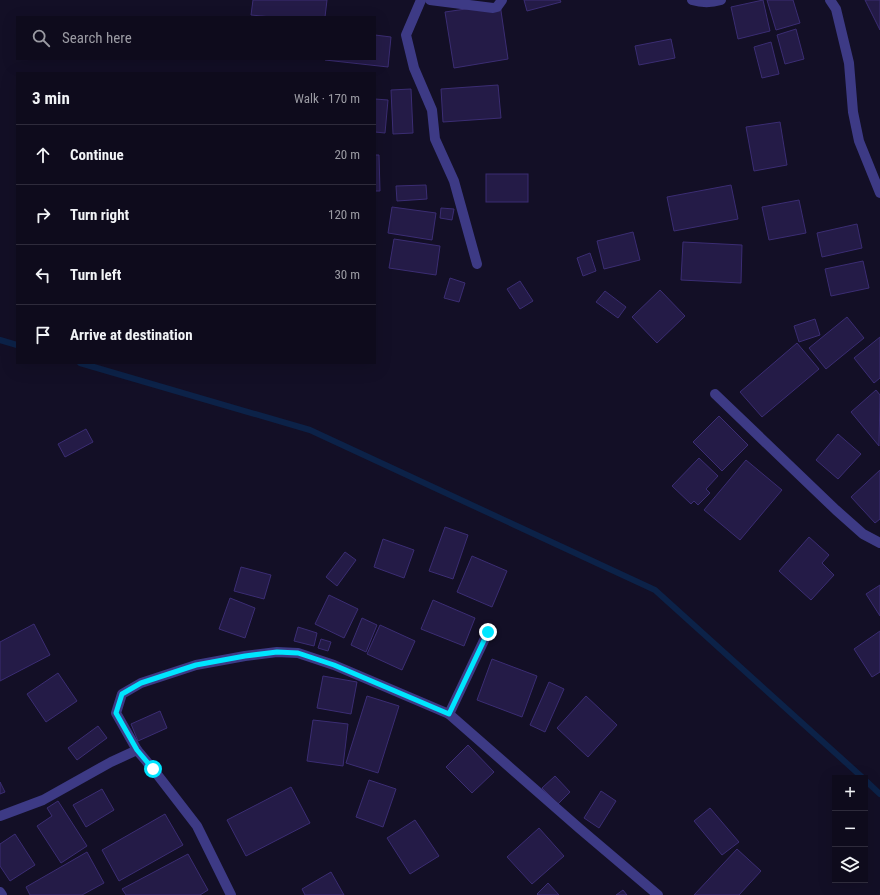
<!DOCTYPE html>
<html lang="en">
<head>
<meta charset="utf-8">
<style>
  :root { --surface:#0e0b1c; --page:#171425; --text:#f1f3f6; --muted:#9b9ba3; --line:#2e2b3b }
  body { margin:0; font-family:"Roboto Condensed",sans-serif; background:var(--page); color:var(--text) }
  .controls { position:absolute; right:12px; bottom:12px; display:grid; overflow:hidden; border-radius:0px; box-shadow:0 4px 16px #0002 }
  .controls button { width:36px; height:36px; display:grid; place-items:center; padding:0; border:0; border-bottom:1px solid var(--line); background:var(--surface); color:var(--text); font:20px sans-serif }
  .stop { position:absolute; width:12px; height:12px; margin:-9px; border:3px solid #00e5ff; border-radius:50%; background:#fff }
  .stop.end { background:#00e5ff; border-color:#fff; box-shadow:0 1px 4px #0008 }
  .list { margin:0; padding:0; list-style:none }
  h2 { display:flex; justify-content:space-between; align-items:center; height:52px; margin:0; padding:0 16px; font-size:17px }
  h2 small { font-size:13px; font-weight:400; color:var(--muted) }
  .list li { display:grid; grid-template-columns:26px 1fr auto; gap:12px; align-items:center; box-sizing:border-box; height:60px; padding:0 16px; border-top:1px solid var(--line) }
  .list b { display:block; font-size:15px; white-space:nowrap }
  .list em { font-size:13px; font-style:normal; color:var(--muted) }
  .icon { flex:none; width:22px; height:22px; fill:none; stroke:currentColor; stroke-width:2; stroke-linecap:round; stroke-linejoin:round }
  .map { position:relative; flex:none; width:880px; height:895px; overflow:hidden }
  .search { position:absolute; background:var(--surface); box-shadow:0 4px 16px #0002; left:16px; top:16px; width:360px; height:44px; display:flex; align-items:center; gap:10px; box-sizing:border-box; padding:0 14px; border-radius:0px; color:var(--muted); font-size:15px }
  .panel { position:absolute; background:var(--surface); box-shadow:0 4px 16px #0002; left:16px; top:72px; width:360px; height:292px; border-radius:0px }
  .map>svg:first-child { display:block }
</style>
</head>
<body>
<div class="map">
<svg width="880" height="895" viewBox="0 0 880 895">
  <rect width="100%" height="100%" fill="#130f26"/>
  <g fill="none" stroke-linecap="round" stroke-linejoin="round">
    <g stroke="#0c2248" stroke-width="6">
      <path d="M0,340L17,345"/>
      <path d="M80,363L310,430L655,590L863,778"/>
      <path d="M865,780L880,794"/>
    </g>
  </g>
  <g fill="#241b47" stroke="#3b2d73">
    <path d="M253,0H327L325,17H272L251,15Z"/>
    <path d="M524,0H560L561,2L527,11Z"/>
    <path d="M763,0L770,31L738,39L731,7Z"/>
    <path d="M767,0H793L800,23L776,30Z"/>
    <path d="M865,0H880V30Z"/>
    <path d="M500,4L508,59L454,68L445,12Z"/>
    <path d="M796,29L804,59L785,64L777,35Z"/>
    <path d="M375,35L391,37L388,67L325,60V59H375Z"/>
    <path d="M671,39L675,58L639,65L635,46Z"/>
    <path d="M771,42L779,74L762,78L754,47Z"/>
    <path d="M498,85L501,118L443,122L441,89Z"/>
    <path d="M411,89L413,133L393,134L391,90Z"/>
    <path d="M375,99L388,100L385,133L375,132Z"/>
    <path d="M780,122L787,165L754,171L746,127Z"/>
    <path d="M375,155H379L380,191H375Z"/>
    <rect x="486" y="174" width="42" height="28"/>
    <path d="M426,185L427,199L397,201L396,186Z"/>
    <path d="M731,185L738,219L674,231L667,197Z"/>
    <path d="M799,200L806,233L769,240L762,207Z"/>
    <path d="M392,207L436,213L432,240L388,233Z"/>
    <path d="M441,208L454,209L452,220L440,218Z"/>
    <path d="M857,224L862,248L822,257L817,233Z"/>
    <path d="M633,232L640,260L604,269L597,241Z"/>
    <path d="M394,239L440,246L436,275L389,268Z"/>
    <path d="M683,242L742,245L741,283L681,280Z"/>
    <path d="M590,253L596,271L583,276L577,258Z"/>
    <path d="M863,261L869,288L831,296L825,269Z"/>
    <path d="M450,278L465,283L459,302L444,298Z"/>
    <path d="M520,281L533,301L520,309L507,289Z"/>
    <path d="M660,290L685,316L657,343L632,317Z"/>
    <path d="M605,291L626,307L618,318L596,302Z"/>
    <path d="M847,317L864,338L826,369L809,348Z"/>
    <path d="M815,319L820,335L799,342L794,326Z"/>
    <path d="M880,337V378L874,383L854,358Z"/>
    <path d="M797,343L819,369L762,417L740,392Z"/>
    <path d="M876,390L880,395L879,446L851,412Z"/>
    <path d="M719,416L748,445L722,471L693,442Z"/>
    <path d="M86,429L93,442L65,457L58,444Z"/>
    <path d="M838,434L861,454L838,479L816,460Z"/>
    <path d="M699,458L718,476L706,489L710,493L698,505L694,501L691,504L672,486Z"/>
    <path d="M746,460L782,490L740,540L704,510Z"/>
    <path d="M880,470V519L875,523L851,497Z"/>
    <path d="M445,527L468,535L453,579L429,571Z"/>
    <path d="M809,537L829,555L822,563L834,575L811,600L779,571Z"/>
    <path d="M383,539L414,550L404,578L374,567Z"/>
    <path d="M345,552L356,560L337,586L326,577Z"/>
    <path d="M472,556L507,571L492,607L457,592Z"/>
    <path d="M241,567L271,575L264,599L234,591Z"/>
    <path d="M880,585V616L866,594Z"/>
    <path d="M329,595L358,609L344,638L315,624Z"/>
    <path d="M230,598L255,608L245,638L219,629Z"/>
    <path d="M433,600L475,618L464,646L421,629Z"/>
    <path d="M362,618L377,625L366,652L351,645Z"/>
    <path d="M34,624L50,655L0,681V642Z"/>
    <path d="M380,625L415,641L402,670L367,654Z"/>
    <path d="M298,627L317,633L314,646L294,641Z"/>
    <path d="M880,631V672L872,677L854,649Z"/>
    <path d="M321,639L331,642L328,651L318,648Z"/>
    <path d="M492,659L537,676L522,717L477,700Z"/>
    <path d="M58,673L77,701L46,722L27,694Z"/>
    <path d="M323,676L357,682L351,714L317,708Z"/>
    <path d="M549,682L564,689L545,732L530,725Z"/>
    <path d="M367,696L399,706L378,773L346,763Z"/>
    <path d="M586,696L617,725L588,757L557,728Z"/>
    <path d="M160,711L167,728L138,741L131,724Z"/>
    <path d="M313,720L348,724L343,766L307,761Z"/>
    <path d="M98,726L107,738L77,760L68,748Z"/>
    <path d="M468,745L494,772L472,793L446,767Z"/>
    <path d="M555,776L570,792L558,804L542,788Z"/>
    <path d="M369,780L396,789L383,827L356,817Z"/>
    <path d="M0,782L5,792L0,794Z"/>
    <path d="M291,787L310,823L246,856L227,820Z"/>
    <path d="M102,789L114,810L86,827L73,805Z"/>
    <path d="M601,791L616,801L599,828L584,818Z"/>
    <path d="M58,801L87,846L61,863L37,826L52,816L47,808Z"/>
    <path d="M710,808L739,842L722,855L694,821Z"/>
    <path d="M165,814L183,845L119,881L102,850Z"/>
    <path d="M415,820L439,856L410,874L387,838Z"/>
    <path d="M539,828L564,856L532,884L507,857Z"/>
    <path d="M15,834L35,865L10,881L0,866V844Z"/>
    <path d="M737,849L761,871L739,895H694Z"/>
    <path d="M87,852L104,883L82,895H30L26,887Z"/>
    <path d="M188,854L208,890L200,895H126L122,889Z"/>
    <path d="M331,872L344,895H305L302,889Z"/>
    <path d="M548,883L559,895H538L537,894Z"/>
    <path d="M623,890L627,895H616Z"/>
  </g>
  <g fill="none" stroke-linecap="round" stroke-linejoin="round">
    <g stroke="#3d3a85" stroke-width="10">
      <path d="M421,0L406,35L414,68L432,110L435,139L454,181L477,264"/>
      <path d="M430,0L493,8L497,7L502,0"/>
      <path d="M692,0C702,3 711,3 721,0"/>
      <path d="M830,0L836,9L849,63L853,112L859,141L880,193"/>
      <path d="M715,394L836,510L863,534L880,543"/>
      <path d="M449,714L488,632"/>
      <path d="M137,750L116,713L122,694L141,683L196,665L245,656L277,652L298,653L334,665L449,714L579,828L658,895"/>
      <path d="M0,816L43,800L111,762L137,750L153,769L197,826L231,895"/>
      <path d="M0,892L2,895"/>
    </g>
  </g>
  <g fill="none" stroke-linecap="round" stroke-linejoin="round">
    <path stroke="#00e5ff" stroke-width="5" d="M153,769L137,750L116,713L122,694L141,683L196,665L245,656L277,652L298,653L334,665L449,714L488,632"/>
  </g>
</svg>
<div class="controls">
<button>+</button>
<button>−</button>
<button><svg class="icon" aria-label="layers" viewBox="0 0 24 24"><path d="M12 4l9 5-9 5-9-5zM3 14l9 5 9-5"/></svg></button>
</div>
<div class="stop" style="left:153px;top:769px"></div>
<div class="stop end" style="left:488px;top:632px"></div>
<div class="search"><svg class="icon" aria-label="search" viewBox="0 0 24 24"><circle cx="10" cy="10" r="6"/><path d="M15 15l6 6"/></svg>Search here</div>
<section class="panel">
<h2>3 min<small>Walk · 170 m</small></h2>
<ul class="list">
<li><svg class="icon" aria-label="ahead" viewBox="0 0 24 24"><path d="M12 20V5M6 11l6-6 6 6"/></svg><div><b>Continue</b></div><em>20 m</em></li>
<li><svg class="icon" aria-label="right" viewBox="0 0 24 24"><path d="M7 20v-9h11M14 6l5 5-5 5"/></svg><div><b>Turn right</b></div><em>120 m</em></li>
<li><svg class="icon" aria-label="left" viewBox="0 0 24 24"><path d="M17 20v-9H6M10 6l-5 5 5 5"/></svg><div><b>Turn left</b></div><em>30 m</em></li>
<li><svg class="icon" aria-label="arrive" viewBox="0 0 24 24"><path d="M6 21V4h12l-3 4 3 4H6"/></svg><div><b>Arrive at destination</b></div></li>
</ul>
</section>
</div>
</body>
</html>
